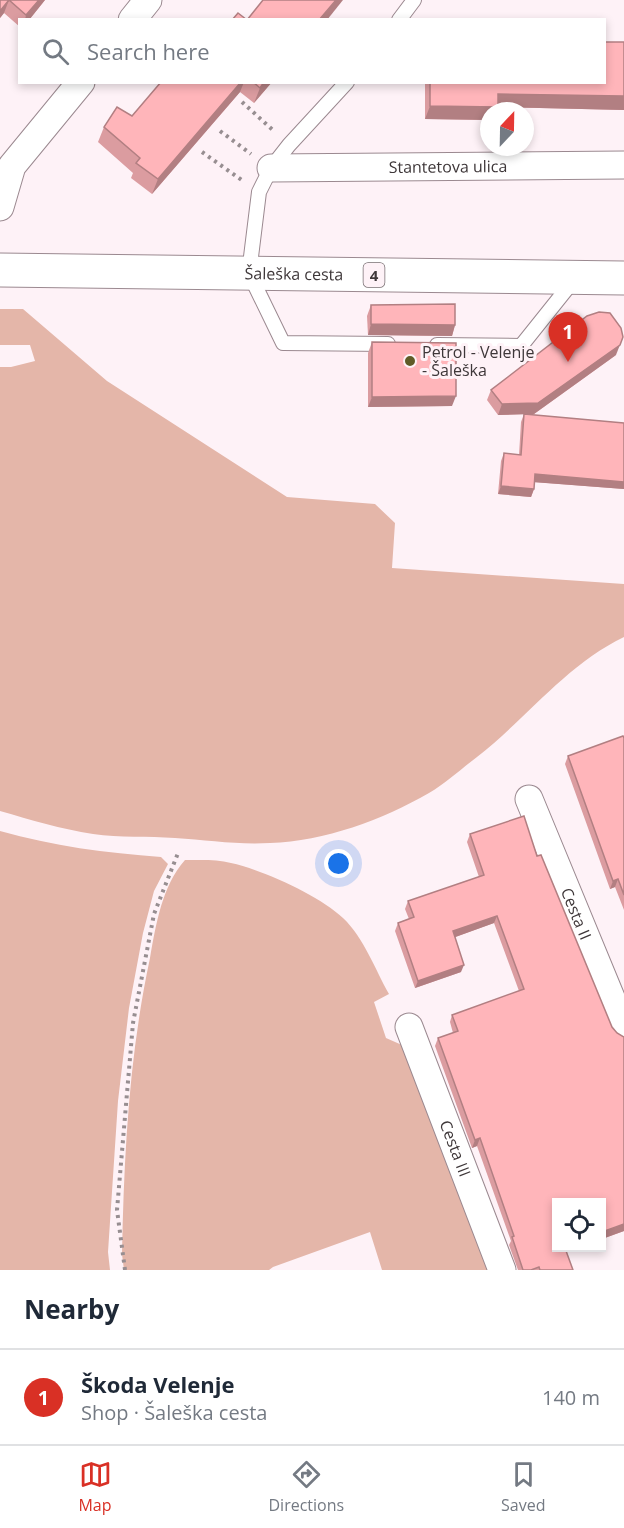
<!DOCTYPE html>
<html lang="en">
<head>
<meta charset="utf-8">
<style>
  :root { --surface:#fff; --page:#f2f2f3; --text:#1f2937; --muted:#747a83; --line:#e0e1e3; --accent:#d93025 }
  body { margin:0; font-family:"Open Sans",sans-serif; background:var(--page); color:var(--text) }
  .controls { position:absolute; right:18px; bottom:18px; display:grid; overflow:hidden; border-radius:0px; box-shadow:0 3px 9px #0003 }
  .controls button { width:54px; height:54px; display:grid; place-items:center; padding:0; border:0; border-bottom:2px solid var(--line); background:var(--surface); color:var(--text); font:30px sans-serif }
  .compass { position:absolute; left:480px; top:102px; width:54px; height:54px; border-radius:50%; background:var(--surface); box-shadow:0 3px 9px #0003; rotate:22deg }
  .you { position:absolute; left:339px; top:864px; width:21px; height:21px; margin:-15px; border:4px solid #fff; border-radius:50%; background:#1a73e8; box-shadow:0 0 0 9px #1a73e833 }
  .badge { display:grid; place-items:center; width:39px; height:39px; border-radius:50%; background:var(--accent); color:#fff; font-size:20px; font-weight:700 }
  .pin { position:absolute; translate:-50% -50px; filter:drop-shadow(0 2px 3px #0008) }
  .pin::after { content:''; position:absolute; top:32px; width:21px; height:18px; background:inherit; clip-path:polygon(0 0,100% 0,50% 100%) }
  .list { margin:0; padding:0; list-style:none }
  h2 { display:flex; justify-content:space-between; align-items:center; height:78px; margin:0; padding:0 24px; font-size:26px }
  h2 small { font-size:20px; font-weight:400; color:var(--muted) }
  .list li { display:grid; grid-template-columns:39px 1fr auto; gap:18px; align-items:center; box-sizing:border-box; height:96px; padding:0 24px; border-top:2px solid var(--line) }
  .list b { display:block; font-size:22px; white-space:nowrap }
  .list p { margin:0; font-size:20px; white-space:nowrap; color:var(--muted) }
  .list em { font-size:20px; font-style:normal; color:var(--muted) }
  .icon { flex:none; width:33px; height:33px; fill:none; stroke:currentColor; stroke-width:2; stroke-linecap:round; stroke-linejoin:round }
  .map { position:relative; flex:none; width:624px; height:1270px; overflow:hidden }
  .search { position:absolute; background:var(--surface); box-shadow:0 3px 9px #0003; left:18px; right:18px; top:18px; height:66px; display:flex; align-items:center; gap:15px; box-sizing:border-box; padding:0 21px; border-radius:0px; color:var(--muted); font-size:22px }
  .sheet { height:174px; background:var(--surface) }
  nav { display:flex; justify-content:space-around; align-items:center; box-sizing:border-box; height:84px; border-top:2px solid var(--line); background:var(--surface); font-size:16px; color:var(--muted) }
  nav a { display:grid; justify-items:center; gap:3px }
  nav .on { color:var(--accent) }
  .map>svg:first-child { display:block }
</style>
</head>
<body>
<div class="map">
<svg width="624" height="1270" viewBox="0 0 624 1270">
  <rect width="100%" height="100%" fill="#fef2f7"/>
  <g fill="#e4b6a9">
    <path d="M0,309H23L107,381L287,497L375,504L395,523L392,568L624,584V637C566,665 527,718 477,757C461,769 446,783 429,793C382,820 325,841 270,843C238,845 207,840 175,838C148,836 120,838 93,834C61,829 31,820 0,811V367H11L35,361L30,345H0Z"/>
    <path d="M0,831C53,846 106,853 161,857L168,864L154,891L143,933L129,1008L118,1101L108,1252L110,1270H0Z"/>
    <path d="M185,860C200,860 217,859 231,863C263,870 320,896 343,918C364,938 375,969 389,994L374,1002L386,1038L411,1049L488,1270H382L370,1232L273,1267L269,1270H124L122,1254C124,1154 129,1056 150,958C156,924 162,886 185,860Z"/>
  </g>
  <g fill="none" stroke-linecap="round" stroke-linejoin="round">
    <defs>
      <g id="lane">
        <path d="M399,20L414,0"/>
        <path d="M347,82L289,145L271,168L259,192L249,273L283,343L388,344"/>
        <path d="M437,345L521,346L573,281"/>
      </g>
      <g id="street">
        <path d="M132,20L148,0"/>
        <path id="s1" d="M271,168L624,165"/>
        <path d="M0,207L12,166L81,82"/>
        <path id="s2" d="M529,799L624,1029"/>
        <path id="s3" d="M409,1027L502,1270"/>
      </g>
      <g id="primary">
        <path id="s4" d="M0,270L624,278"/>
      </g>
    </defs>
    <use href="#lane" stroke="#9b8990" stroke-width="16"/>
    <use href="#street" stroke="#9b8990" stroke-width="29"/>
    <use href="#primary" stroke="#9b8990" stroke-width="35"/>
    <g stroke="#978e91" stroke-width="4" stroke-dasharray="3 4.5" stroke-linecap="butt">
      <path d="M242,102L275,132"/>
      <path d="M220,131L251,154"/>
      <path d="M202,152L243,181"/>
      <path d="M125,1270L117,1210L133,1023L154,914L178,853"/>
    </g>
    <use href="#lane" stroke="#fff" stroke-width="14"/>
    <use href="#street" stroke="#fff" stroke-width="27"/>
    <use href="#primary" stroke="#fff" stroke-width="33"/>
  </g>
  <g fill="#db9ca0">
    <path d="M0,0H45L29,20H20V27L4,13L0,18Z"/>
    <path d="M624,42V110L498,107L489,111V120L425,119V82H604Z"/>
    <path d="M161,82H272L254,103L240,92L152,194L131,178L133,173L98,142L104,127L132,116Z"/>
    <path d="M371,305L455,325L452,336L368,335L367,316Z"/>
    <path d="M372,342L452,406L368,407V353Z"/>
    <path d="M616,355L534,414H525L624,423V489L534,482V489L531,497L498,494L501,461L504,453L519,455L521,422L524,414L498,415L487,400L491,390Z"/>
    <path d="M624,738V910L615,887L610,889L565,764L568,756Z"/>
    <path d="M470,834L537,856L612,1027L617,1033L624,1037V1231L602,1239L556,1248H576L566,1251L573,1270H518L509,1245L511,1241L477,1146L472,1148L435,1046L438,1038L453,1033L450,1022L452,1015L519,991L494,923L455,937L461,972L415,988L395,931L398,923L409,919L405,909L408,901L479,877L467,842Z"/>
  </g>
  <g fill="#b27f82">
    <path d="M9,0L4,13L0,18V11Z"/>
    <path d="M39,0H45L29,20H25L26,15Z"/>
    <path d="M336,0H343L327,20H319Z"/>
    <path d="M241,82H244L240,92L152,194L158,179Z"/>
    <path d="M264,82H272L254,103L260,88Z"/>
    <path d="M498,94L624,96V110L498,107L497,111H489V120L425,119L430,106Z"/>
    <path d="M371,324L455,325L452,336L368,335Z"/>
    <path d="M623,337L616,355L534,414L498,415L502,404Z"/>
    <path d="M456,396L452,406L368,407L372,397Z"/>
    <path d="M535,474L624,482V489L532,482Z"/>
    <path d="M501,486L534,489L531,497L498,494Z"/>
    <path d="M618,879L615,887L610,889L613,881Z"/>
    <path d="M497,916L494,923L450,939L453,931Z"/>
    <path d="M464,965L461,972L415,988L418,981Z"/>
    <path d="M480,1138L477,1146L472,1148L475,1140Z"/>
    <path d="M624,1224V1231L602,1239V1232Z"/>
    <path d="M563,1248H576L561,1253Z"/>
  </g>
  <g fill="#ffb5ba" stroke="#b27f82" stroke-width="1.5">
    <path d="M0,0H39L26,15L9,0L0,11Z"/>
    <path d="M263,0H336L319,20H247Z"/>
    <path d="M238,13L247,20H232Z"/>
    <path d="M604,42H624V96L498,94V107L430,106V82H604Z"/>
    <path d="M161,82H241L158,179L136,163L140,158L104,127L117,107L132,116Z"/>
    <path d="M253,82H264L260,88Z"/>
    <path d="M455,304V325L371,324V305Z"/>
    <path d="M599,312L610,313L621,328L623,337L620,345L538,403L502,404L491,390L587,316Z"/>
    <path d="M372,342L456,343V396L372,397Z"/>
    <path d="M524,414L624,423V482L535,474L534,489L501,486L504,453L521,455Z"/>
    <path d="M623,736L624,738V895L618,879L613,881L568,756Z"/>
    <path d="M524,816L537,856L541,855L612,1027L617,1033L624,1037V1224L602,1232V1203H556V1248H565L573,1270H540L539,1267L531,1270H523L512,1237L514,1236L480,1138L475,1140L438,1038L458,1031L452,1015L524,989L497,916L453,931L464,965L418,981L398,923L414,917L408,901L484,875L470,834Z"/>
  </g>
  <circle fill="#605b27" stroke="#fef2f7" stroke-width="2" cx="410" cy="361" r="6"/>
  <g text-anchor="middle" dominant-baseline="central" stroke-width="6" stroke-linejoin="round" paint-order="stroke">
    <rect fill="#fef2f7" stroke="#786f72" stroke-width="1.5" x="363.5" y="263" width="21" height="24" rx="4.5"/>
    <g font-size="15" font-weight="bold" fill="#3e3739">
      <text x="374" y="275">4</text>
    </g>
    <g font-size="16" fill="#3e3739" stroke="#fef2f7">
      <text stroke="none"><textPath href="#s1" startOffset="177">Stantetova ulica</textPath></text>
      <text stroke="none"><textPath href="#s4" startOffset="294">Šaleška cesta</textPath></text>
      <text stroke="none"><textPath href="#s2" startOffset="124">Cesta II</textPath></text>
      <text stroke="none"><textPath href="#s3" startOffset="130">Cesta III</textPath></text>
    </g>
    <g font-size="16" fill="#3e3739" stroke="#fef2f7" text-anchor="start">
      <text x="422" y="352">Petrol - Velenje<tspan x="422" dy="18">- Šaleška</tspan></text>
    </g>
  </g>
</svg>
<div class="controls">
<button><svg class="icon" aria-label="locate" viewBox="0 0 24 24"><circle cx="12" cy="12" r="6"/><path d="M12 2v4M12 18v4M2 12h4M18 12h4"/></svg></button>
</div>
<svg class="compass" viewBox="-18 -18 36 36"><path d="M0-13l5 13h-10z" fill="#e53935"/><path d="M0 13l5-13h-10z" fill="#747a83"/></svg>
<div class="you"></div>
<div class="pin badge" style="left:568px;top:362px">1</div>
<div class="search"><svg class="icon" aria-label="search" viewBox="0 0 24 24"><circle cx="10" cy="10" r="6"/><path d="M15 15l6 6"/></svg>Search here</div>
</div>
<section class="sheet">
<h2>Nearby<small></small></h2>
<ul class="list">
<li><span class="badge">1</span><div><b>Škoda Velenje</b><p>Shop · Šaleška cesta</p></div><em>140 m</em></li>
</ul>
</section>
<nav>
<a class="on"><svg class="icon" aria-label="map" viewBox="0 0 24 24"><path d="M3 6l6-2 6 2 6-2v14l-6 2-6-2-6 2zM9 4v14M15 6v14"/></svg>Map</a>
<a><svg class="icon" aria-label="directions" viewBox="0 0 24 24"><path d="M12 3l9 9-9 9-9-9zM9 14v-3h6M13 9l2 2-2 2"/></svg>Directions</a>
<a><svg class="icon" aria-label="saved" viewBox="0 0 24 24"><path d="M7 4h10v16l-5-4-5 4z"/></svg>Saved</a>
</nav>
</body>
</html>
